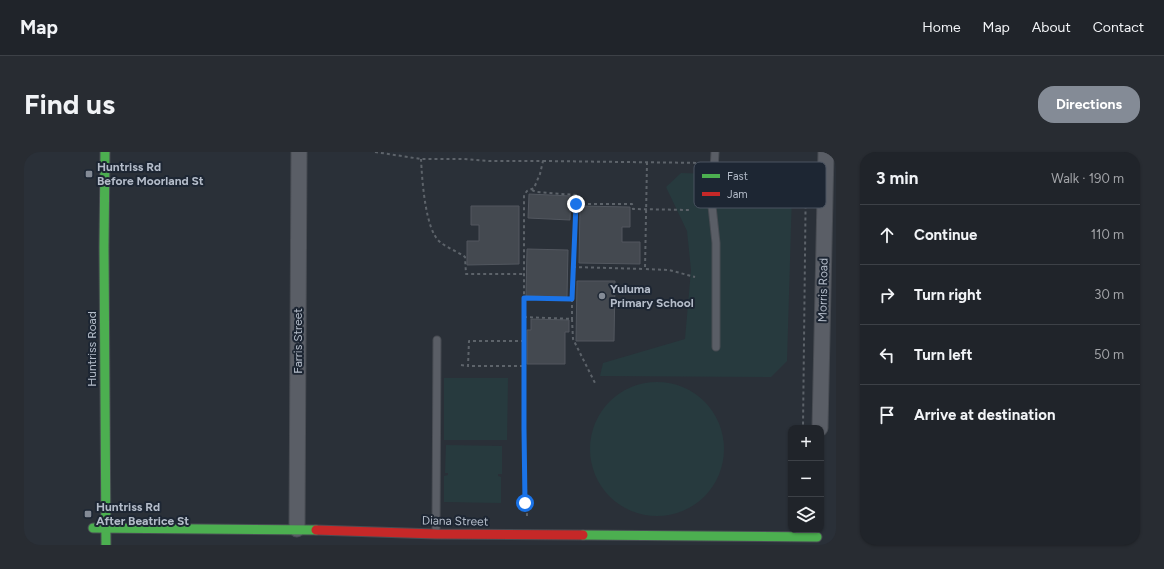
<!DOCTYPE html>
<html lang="en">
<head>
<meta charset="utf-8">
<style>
  :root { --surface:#20242a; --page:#282c32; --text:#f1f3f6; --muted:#a2a4a8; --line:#3d4147; --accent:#848b96 }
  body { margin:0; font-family:Figtree,sans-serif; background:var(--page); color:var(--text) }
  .controls { position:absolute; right:12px; bottom:12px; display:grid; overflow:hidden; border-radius:8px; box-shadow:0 1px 3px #0004 }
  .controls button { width:36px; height:36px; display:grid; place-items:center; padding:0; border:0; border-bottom:1px solid var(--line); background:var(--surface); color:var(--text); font:20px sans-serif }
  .stop { position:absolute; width:12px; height:12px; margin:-9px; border:3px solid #1a73e8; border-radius:50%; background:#fff }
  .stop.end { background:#1a73e8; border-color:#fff; box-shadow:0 1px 4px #0008 }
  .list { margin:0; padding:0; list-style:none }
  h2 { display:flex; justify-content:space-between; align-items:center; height:52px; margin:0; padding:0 16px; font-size:17px }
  h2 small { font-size:13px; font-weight:400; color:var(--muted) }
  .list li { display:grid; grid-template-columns:26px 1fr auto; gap:12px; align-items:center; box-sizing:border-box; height:60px; padding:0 16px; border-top:1px solid var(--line) }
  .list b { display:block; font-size:15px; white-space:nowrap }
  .list em { font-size:13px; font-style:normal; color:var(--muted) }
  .icon { flex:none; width:22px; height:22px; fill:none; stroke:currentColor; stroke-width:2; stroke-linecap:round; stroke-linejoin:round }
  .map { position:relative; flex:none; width:812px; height:393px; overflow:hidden; border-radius:16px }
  header { display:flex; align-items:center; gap:24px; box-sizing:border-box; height:56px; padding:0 20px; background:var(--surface); border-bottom:1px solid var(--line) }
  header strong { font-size:19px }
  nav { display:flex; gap:22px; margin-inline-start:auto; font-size:14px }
  .intro { display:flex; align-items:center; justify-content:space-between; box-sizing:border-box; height:96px; padding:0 24px }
  h1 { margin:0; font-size:28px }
  .button { padding:10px 18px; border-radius:16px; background:var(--accent); color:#fff; font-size:14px; font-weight:700 }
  main { display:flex; gap:24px; padding:0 24px }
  aside { flex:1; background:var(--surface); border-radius:16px; box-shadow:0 1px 3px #0004 }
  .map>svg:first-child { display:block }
</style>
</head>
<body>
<header>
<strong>Map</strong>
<nav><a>Home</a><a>Map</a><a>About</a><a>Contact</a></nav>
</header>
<div class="intro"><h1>Find us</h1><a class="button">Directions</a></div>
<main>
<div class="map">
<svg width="812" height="393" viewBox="0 0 812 393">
  <rect width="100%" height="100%" fill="#2a3038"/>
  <g fill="#273a3e">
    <path d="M657,21L760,24L768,42L763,209L747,225L576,224L579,211L661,187L667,118L663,79L642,35Z"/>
    <path d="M420,226H484L483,288H420Z"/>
    <circle cx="633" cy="297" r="67"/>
    <path d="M422,293L478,294V322H474V324L477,325V351L420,350V324L424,323V321H421Z"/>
  </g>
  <g fill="#444950" stroke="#52575f">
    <path d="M505,42L547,44L546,68L504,66Z"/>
    <path d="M447,54H495V112L443,113V89H455V73H447Z"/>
    <path d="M556,54L606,55V75H598V90H616V112L555,111Z"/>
    <path d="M503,97L544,98L543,145L502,144Z"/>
    <path d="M553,129H591L590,189H552Z"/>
    <path d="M507,167L545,168V180H541V212H503V178H507Z"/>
  </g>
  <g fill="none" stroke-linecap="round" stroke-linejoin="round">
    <defs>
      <g id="lane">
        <path d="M691,0L688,54L692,91V195"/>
        <path d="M412,379L413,188"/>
      </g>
      <g id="street">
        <path d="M796,276L802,0"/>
        <path d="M273,377L275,0"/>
      </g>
      <g id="fast">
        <path d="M81,0L80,95L82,393"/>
        <path d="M69,376L292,378"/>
        <path d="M559,383L793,385"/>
      </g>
      <path id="jam" d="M292,378L412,382L559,383"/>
    </defs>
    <use href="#lane" stroke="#484c53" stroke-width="9"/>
    <use href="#street" stroke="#484c53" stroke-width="17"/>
    <use href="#fast" stroke="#484c53" stroke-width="11"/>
    <use href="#jam" stroke="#484c53" stroke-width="11"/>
    <g stroke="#5d636a" stroke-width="2" stroke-dasharray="3 3" stroke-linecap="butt">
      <path d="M351,0L397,7H440L465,9H519L516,22L510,36L503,39L500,43V277L503,364"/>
      <path d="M397,7C398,26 401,78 416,90C423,96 433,99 441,105L442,122H500"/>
      <path d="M519,9L682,11"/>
      <path d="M623,10L621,117L645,118L671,125"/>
      <path d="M700,11H754L782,16L779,276"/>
      <path d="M508,38L512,40L552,43L548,147"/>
      <path d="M552,52H608L609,57L665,58"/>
      <path d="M549,115L621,117"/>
      <path d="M500,146L548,147V167"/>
      <path d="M500,165L548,167L549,187L571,231"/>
      <path d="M500,189H445L444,214H500"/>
      <path d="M437,213L444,214"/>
    </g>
    <use href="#lane" stroke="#5a5e66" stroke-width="7"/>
    <use href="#street" stroke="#5a5e66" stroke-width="15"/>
    <use href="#fast" stroke="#4caf50" stroke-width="9"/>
    <use href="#jam" stroke="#c62828" stroke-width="9"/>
  </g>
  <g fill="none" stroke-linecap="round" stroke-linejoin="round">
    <path stroke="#1a73e8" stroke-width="5" d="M501,351L500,277V146L548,147L552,52"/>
  </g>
  <g fill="#848b96" stroke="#1d2633" stroke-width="1.5">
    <rect x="61" y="18" width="8" height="8" rx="2"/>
    <circle cx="578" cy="144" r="4"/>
    <rect x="60" y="358" width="8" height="8" rx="2"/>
  </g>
  <g text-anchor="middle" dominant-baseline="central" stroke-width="4" stroke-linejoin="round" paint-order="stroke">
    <g font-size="12" font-weight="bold" fill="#b4bcc9" stroke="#1d2633" text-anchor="start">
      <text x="73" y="15">Huntriss Rd<tspan x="73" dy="14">Before Moorland St</tspan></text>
      <text x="586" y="137">Yuluma<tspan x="586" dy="14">Primary School</tspan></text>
      <text x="72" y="355">Huntriss Rd<tspan x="72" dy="14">After Beatrice St</tspan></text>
    </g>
    <g font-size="12" fill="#b4bcc9" stroke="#1d2633">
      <text transform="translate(799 138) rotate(-89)">Morris Road</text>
      <text transform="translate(274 189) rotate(-90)">Farris Street</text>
      <text transform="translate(68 197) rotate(-90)">Huntriss Road</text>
      <text transform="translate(431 369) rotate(1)">Diana Street</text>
    </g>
  </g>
  <rect x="670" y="10" width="132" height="46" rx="6" fill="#1d2633" stroke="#4a5360" stroke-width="1"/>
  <rect x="678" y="22" width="18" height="4" fill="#4caf50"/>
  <rect x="678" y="40" width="18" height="4" fill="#c62828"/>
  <g font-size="11" fill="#b4bcc9">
    <text x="703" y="28">Fast</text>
    <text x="703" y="46">Jam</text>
  </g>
</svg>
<div class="controls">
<button>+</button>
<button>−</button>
<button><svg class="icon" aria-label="layers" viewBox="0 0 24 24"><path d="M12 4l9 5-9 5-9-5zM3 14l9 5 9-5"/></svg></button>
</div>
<div class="stop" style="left:501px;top:351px"></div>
<div class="stop end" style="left:552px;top:52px"></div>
</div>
<aside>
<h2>3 min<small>Walk · 190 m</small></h2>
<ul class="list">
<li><svg class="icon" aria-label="ahead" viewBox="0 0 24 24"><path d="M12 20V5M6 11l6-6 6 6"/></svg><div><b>Continue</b></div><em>110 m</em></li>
<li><svg class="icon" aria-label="right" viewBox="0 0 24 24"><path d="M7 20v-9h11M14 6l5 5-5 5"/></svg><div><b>Turn right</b></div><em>30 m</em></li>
<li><svg class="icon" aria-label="left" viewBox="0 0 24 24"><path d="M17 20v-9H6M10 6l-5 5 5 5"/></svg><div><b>Turn left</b></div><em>50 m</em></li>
<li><svg class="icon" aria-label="arrive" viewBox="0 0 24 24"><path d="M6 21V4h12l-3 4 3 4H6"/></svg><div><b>Arrive at destination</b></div></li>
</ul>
</aside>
</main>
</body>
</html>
